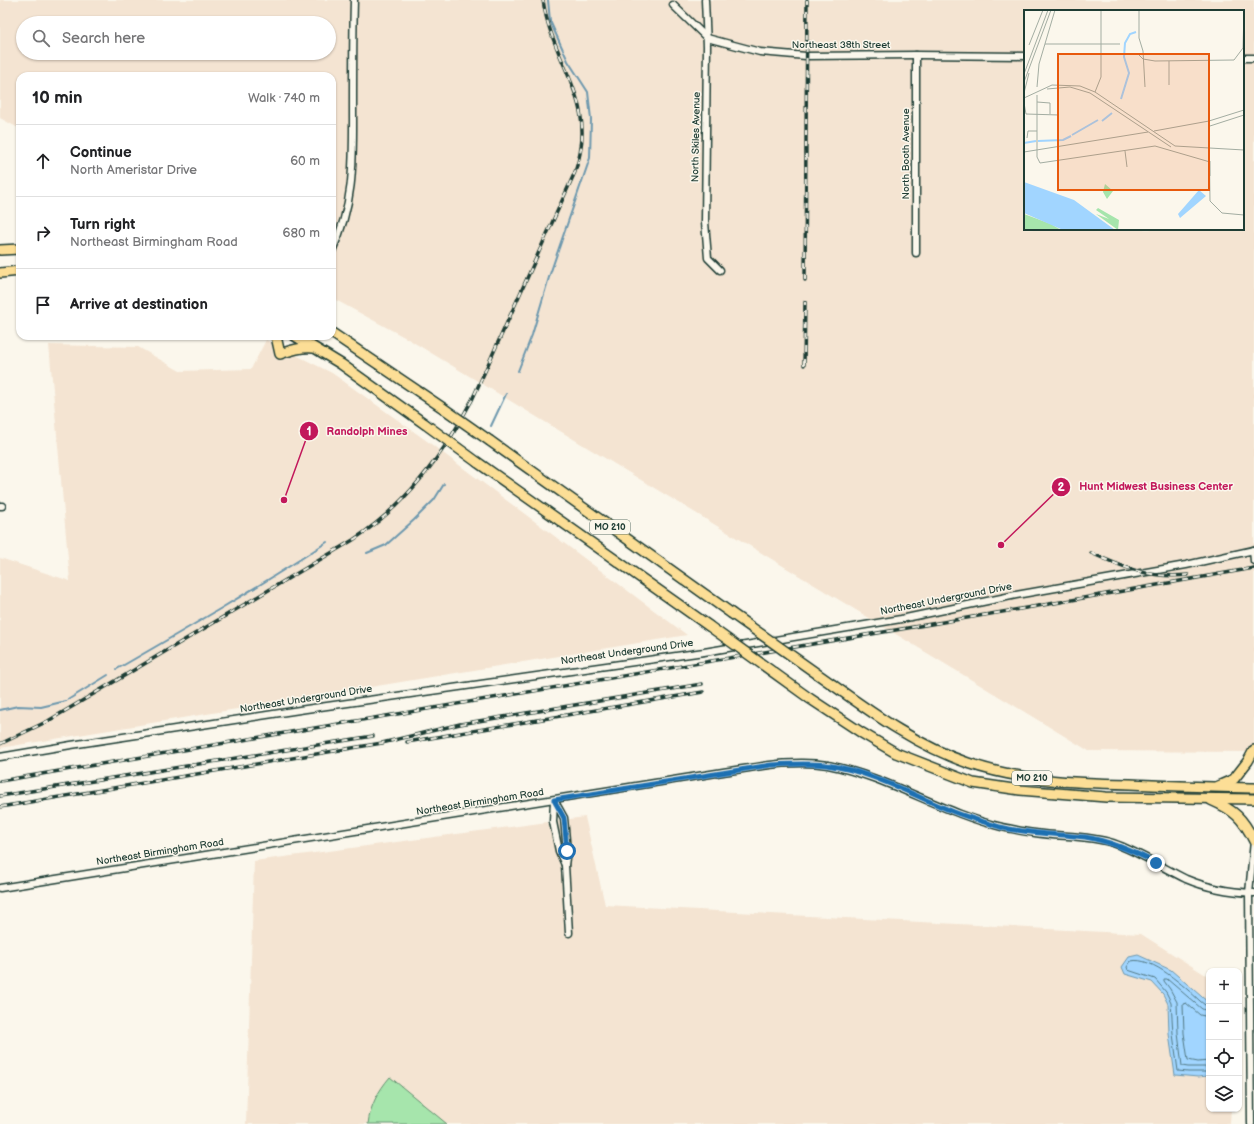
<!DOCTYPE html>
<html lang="en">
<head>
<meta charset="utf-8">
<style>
  :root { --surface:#fff; --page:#f2f2f2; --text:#202124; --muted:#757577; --line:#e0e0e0 }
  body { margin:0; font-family:"Balsamiq Sans",sans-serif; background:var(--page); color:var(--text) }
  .controls { position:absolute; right:12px; bottom:12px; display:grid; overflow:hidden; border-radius:8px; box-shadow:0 1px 3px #0004 }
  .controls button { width:36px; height:36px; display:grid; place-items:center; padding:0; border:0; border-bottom:1px solid var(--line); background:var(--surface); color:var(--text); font:20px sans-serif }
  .stop { position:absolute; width:12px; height:12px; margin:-9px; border:3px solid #1f6fb2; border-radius:50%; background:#fff }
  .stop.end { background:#1f6fb2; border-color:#fff; box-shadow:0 1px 4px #0008 }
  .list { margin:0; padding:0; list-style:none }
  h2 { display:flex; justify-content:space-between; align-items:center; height:52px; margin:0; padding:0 16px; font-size:17px }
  h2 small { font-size:13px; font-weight:400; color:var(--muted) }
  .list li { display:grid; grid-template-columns:26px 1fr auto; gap:12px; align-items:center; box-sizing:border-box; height:72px; padding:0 16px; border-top:1px solid var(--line) }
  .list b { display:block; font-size:15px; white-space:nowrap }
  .list p { margin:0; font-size:13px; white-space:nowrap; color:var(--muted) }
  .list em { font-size:13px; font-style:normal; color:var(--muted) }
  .icon { flex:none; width:22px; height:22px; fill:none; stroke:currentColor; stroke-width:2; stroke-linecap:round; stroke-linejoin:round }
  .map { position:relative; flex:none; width:1254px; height:1124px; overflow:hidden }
  .search { position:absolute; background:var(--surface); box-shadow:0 1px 3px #0004; left:16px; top:16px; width:320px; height:44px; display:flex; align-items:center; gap:10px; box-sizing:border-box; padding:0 14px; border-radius:22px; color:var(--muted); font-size:15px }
  .panel { position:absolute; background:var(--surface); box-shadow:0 1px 3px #0004; left:16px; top:72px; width:320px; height:268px; border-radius:12px }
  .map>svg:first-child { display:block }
</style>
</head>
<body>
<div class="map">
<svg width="1254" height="1124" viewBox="0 0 1254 1124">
  <rect width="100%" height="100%" fill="#fbf7ec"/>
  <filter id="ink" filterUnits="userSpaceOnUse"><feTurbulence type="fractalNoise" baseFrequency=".025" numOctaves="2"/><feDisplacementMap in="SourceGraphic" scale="8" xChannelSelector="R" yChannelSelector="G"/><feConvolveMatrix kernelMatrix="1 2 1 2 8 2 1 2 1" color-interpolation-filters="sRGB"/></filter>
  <g filter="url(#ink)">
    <g fill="#f4e4d2" fill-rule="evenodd">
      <path d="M0,0H1254V752L1089,751L408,339L332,298V76H20V129L0,118ZM1025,11H1243V229H1025ZM23,23H329V53H23Z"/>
      <path d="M266,340L332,373L427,441L687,635L0,748V558L70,581L49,345L138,347L180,371L251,369Z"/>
      <path d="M585,817L605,905L1141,934L1209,977V1109H1231L1230,1124H246L254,861Z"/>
    </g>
    <path fill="#a6e5ac" stroke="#629170" d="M390,1077L447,1124H368C370,1106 378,1091 390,1077Z"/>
    <path fill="#a1d5ff" stroke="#6d98ae" d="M1138,955L1171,970L1209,1003V1076H1208L1198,1077L1175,1075L1169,1034L1168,1004L1163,994L1152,982L1125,974L1122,967L1129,957Z"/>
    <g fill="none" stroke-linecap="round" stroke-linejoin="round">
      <g stroke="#537a85" stroke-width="1">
        <path d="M1209,1006L1205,1005L1200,1001C1185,987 1152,956 1131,961L1127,967L1128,970L1155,979L1166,992L1171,1002L1173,1034L1178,1071L1188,1072H1209"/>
        <path d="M1209,1011L1202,1009L1167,979H1164V981L1170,989L1177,1002L1178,1033L1182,1066L1188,1067H1209"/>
        <path d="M1209,1017L1200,1015L1186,1003L1183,1004L1184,1033L1188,1060L1198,1062L1209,1061"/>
      </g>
      <g stroke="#6d98ae" stroke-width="2">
        <path d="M518,371L532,335L550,274L590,158L591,119L588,92L568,61L550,21L548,0"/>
        <path d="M491,426L506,394"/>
        <path d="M367,553L386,545L414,520L434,500L444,484"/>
        <path d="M117,669C188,628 259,587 327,542"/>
        <path d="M0,710L18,706L41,707L66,701L108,675"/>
      </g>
      <defs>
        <g id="minor">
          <path d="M705,0L707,46L705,222L708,258L720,270"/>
          <path d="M673,5L707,38L760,52L806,56L916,55L1025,56"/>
          <path d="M1243,58H1254"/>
          <path d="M332,251C355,202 353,160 353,107C353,72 353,36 354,0"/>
          <path d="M916,253V55"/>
          <path d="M0,506H2"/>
          <path d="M1253,550L1254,561"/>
          <path d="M0,757L71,745L306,709L704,652L901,619L1016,595L1186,565L1254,550"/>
          <path d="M554,800L564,818L567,851L565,865L569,933"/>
          <path d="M554,800L553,822L559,851L565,865"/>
          <path d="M0,888L723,772C757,767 794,759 828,765C889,777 942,813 1002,827C1013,829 1024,832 1035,833C1061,837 1087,835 1113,843C1139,852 1161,867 1186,879C1207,888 1232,892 1254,893"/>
          <path d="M1251,1124L1249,893L1254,841"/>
        </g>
        <g id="highway">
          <path d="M0,250L20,249"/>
          <path d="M0,273L20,271"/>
          <path d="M332,333L443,408"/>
          <path d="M276,336L280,354C292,350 301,347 313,348"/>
          <path d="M295,336L341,364L425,424"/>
          <path d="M490,441L731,613"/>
          <path d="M477,462L709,626"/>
          <path d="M833,685C875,715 918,746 968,763C1020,781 1076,783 1130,784C1171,786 1213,787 1254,788"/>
          <path d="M809,698L862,733L896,753L973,783L1020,790L1106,797L1254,799"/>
          <path d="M1218,786L1234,779L1248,761L1254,750"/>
          <path d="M1211,800C1234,810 1243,818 1254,841"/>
        </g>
      </defs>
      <use href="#minor" stroke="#1f3d34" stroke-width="9"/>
      <use href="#highway" stroke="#1f3d34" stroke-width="12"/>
      <use href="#minor" stroke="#fbf7ec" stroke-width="6"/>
      <use href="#highway" stroke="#fcde96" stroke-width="9"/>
      <defs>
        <g id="rail">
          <path d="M805,280L807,0"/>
          <path d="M804,365L805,302"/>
          <path d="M1091,553C1125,568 1150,579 1188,575"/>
          <path d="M407,742L703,692"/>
          <path d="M0,744L48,721L353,540C394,513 426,477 452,435C459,424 465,412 472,400L575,172C600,101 552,65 543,0"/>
          <path d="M0,781L1032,607L1254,568"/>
          <path d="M0,796L373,736"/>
          <path d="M0,807L382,743L460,724L702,684"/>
        </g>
      </defs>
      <use href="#rail" stroke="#1f3d34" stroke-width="3.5"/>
      <use href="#rail" stroke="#fbf7ec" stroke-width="2" stroke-dasharray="6" stroke-linecap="butt"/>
      <defs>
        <g id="highway-bridge">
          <path d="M443,408L490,441"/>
          <path d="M425,424L477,462"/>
          <path d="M731,613L833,685"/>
          <path d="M709,626L809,698"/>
        </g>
      </defs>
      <use href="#highway-bridge" stroke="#1f3d34" stroke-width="12" stroke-linecap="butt"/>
      <use href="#highway-bridge" stroke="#fcde96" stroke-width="9"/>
    </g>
  </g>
  <g fill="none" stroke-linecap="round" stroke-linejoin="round" filter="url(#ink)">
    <path stroke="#1f6fb2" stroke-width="5" d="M567,851L564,818L554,800L771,765C790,764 808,763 826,765C869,770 914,796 954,812C969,818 985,822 1000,827C1028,834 1056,834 1085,837C1110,841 1133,851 1156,863"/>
  </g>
  <g text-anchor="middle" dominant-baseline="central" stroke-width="3" stroke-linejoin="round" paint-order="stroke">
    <g fill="#fbf7ec" stroke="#61756b" stroke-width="1">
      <rect x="590" y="520" width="40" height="14" rx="3"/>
      <rect x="1012" y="771" width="40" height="14" rx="3"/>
    </g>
    <g font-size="9" font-weight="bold" fill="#1f3d34">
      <text x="610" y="527">MO 210</text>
      <text x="1032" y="778">MO 210</text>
    </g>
    <g font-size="10" fill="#1f3d34" stroke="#fbf7ec">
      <text x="841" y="45">Northeast 38th Street</text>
      <text transform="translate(696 137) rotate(-89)">North Skiles Avenue</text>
      <text transform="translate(906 154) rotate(-90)">North Booth Avenue</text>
      <text transform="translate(946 599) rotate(-11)">Northeast Underground Drive</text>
      <text transform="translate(627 652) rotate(-8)">Northeast Underground Drive</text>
      <text transform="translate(306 699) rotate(-9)">Northeast Underground Drive</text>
      <text transform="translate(480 802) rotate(-9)">Northeast Birmingham Road</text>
      <text transform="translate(160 852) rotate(-9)">Northeast Birmingham Road</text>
    </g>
  </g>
  <g transform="translate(1024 10)">
    <rect width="220" height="220" fill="#fbf7ec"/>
    <path d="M81,174L89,181L83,189L79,182ZM74,198L95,210L94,220L72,204L85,209L72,200ZM0,204L27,214L37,220H0Z" fill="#a6e5ac"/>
    <path d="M0,172L50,190L91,220H39L0,203ZM175,180L182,186L156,208L154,204Z" fill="#a1d5ff"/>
    <path fill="none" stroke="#a1d5ff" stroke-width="2" d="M97,89L105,63L100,47L101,33L106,24L112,22M78,111L88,103M48,125L74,110M14,131L39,130L47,126M0,133L12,131"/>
    <path fill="none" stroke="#a3ada2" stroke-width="1" d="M115,0V28L119,41L121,77M21,34H96M5,35L19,0M115,45L119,49L131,51L210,50L219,38L220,0M0,64L24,0M0,72L27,0M145,75V51M13,77L15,54L31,0M23,79L46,77L66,83L147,137M71,82L77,67V0M0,83L5,63M13,85V147L16,153L131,136L186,152M0,88L28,75L56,76L71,82L151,136L220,140M13,92L26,93V104M0,93L2,104L35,105M185,111L186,191L198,203L220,205M186,116L220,105M130,121L185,111L220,100M3,128L4,121H13M101,141L103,157M0,142L124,122M186,151V166"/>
    <path fill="#e8590c" fill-opacity="0.15" stroke="#e8590c" stroke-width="2" d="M34,44H185V180H34Z"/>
    <rect width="220" height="220" fill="none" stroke="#1f3d34" stroke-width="2"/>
  </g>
  <path fill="none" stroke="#c2185b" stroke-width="1.5" d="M284 500L309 431M1001 545L1061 487"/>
  <g fill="#c2185b" stroke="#fbf7ec" stroke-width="1.5">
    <circle cx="284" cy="500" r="4"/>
    <circle cx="1001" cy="545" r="4"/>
    <circle cx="309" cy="431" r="10"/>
    <circle cx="1061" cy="487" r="10"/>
  </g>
  <g font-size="12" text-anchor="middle" font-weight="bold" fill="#fff">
    <text x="309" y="435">1</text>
    <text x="1061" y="491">2</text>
  </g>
  <g font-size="11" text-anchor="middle" font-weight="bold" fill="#c2185b" stroke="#fbf7ec" stroke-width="3" stroke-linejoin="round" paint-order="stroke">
    <text x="367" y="435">Randolph Mines</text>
    <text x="1156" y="490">Hunt Midwest Business Center</text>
  </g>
</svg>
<div class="controls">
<button>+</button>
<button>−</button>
<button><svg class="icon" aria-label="locate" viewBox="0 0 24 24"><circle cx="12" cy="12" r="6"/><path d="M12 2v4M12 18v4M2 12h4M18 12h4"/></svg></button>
<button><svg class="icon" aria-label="layers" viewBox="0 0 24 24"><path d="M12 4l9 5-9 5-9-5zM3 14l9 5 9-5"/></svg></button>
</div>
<div class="stop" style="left:567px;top:851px"></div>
<div class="stop end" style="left:1156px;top:863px"></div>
<div class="search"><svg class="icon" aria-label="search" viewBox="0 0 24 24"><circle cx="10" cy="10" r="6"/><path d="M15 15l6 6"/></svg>Search here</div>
<section class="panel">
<h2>10 min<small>Walk · 740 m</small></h2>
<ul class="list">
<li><svg class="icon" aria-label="ahead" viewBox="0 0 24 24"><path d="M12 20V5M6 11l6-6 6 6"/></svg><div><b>Continue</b><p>North Ameristar Drive</p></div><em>60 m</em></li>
<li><svg class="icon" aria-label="right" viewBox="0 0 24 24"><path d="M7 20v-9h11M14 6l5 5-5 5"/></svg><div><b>Turn right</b><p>Northeast Birmingham Road</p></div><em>680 m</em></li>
<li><svg class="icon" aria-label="arrive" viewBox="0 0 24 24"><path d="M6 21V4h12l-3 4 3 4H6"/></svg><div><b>Arrive at destination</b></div></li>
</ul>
</section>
</div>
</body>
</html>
